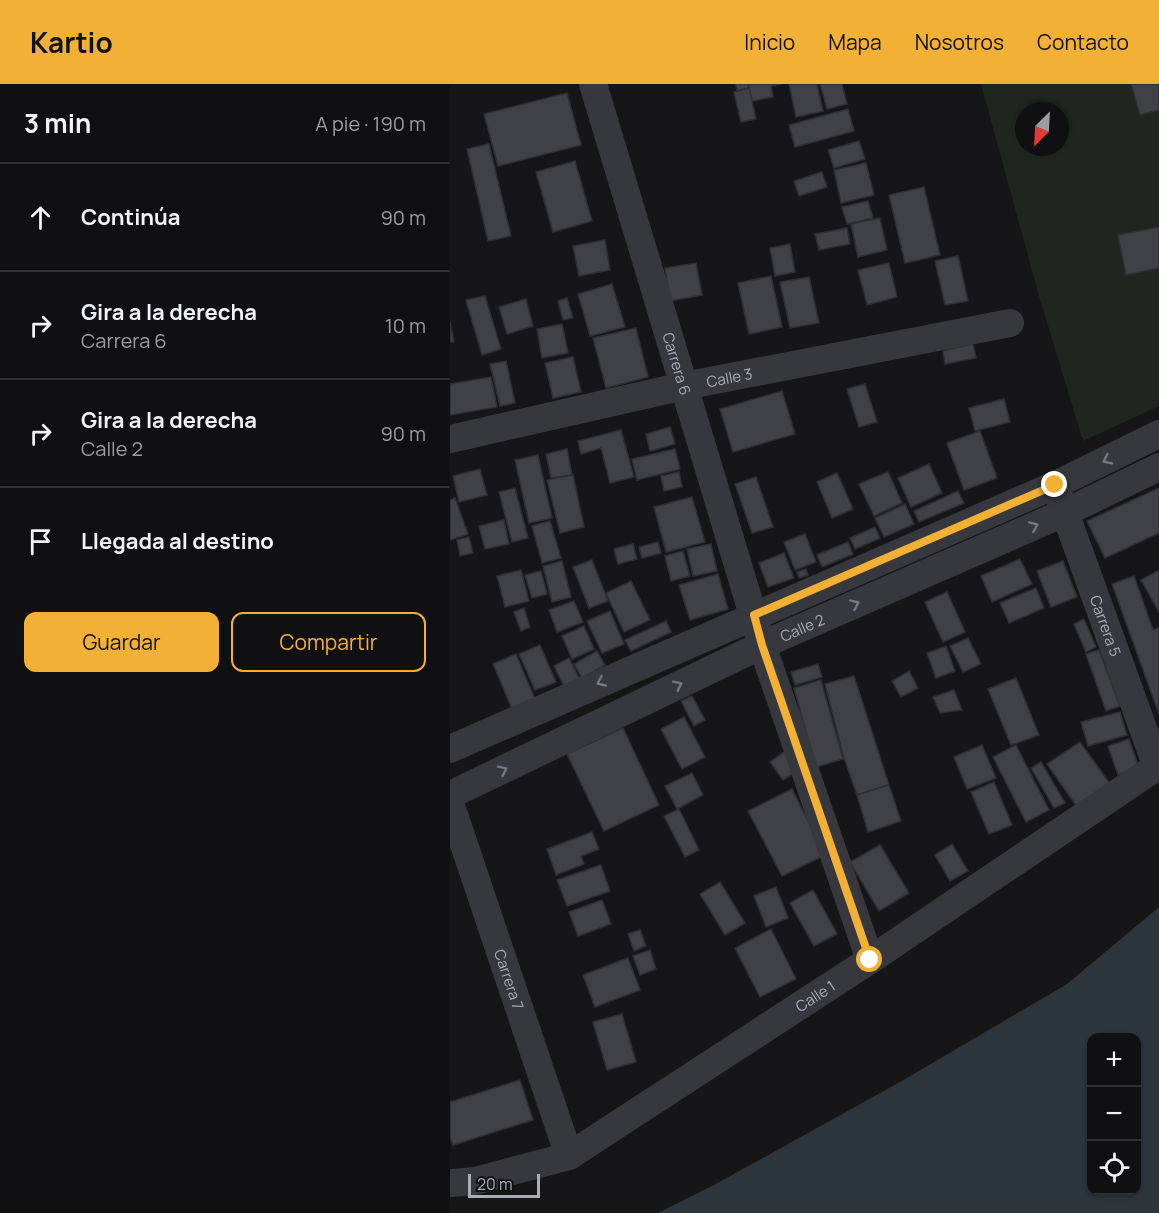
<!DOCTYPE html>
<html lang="es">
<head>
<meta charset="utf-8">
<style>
  :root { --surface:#101012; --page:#1e1e20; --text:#f1f3f6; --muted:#9c9d9f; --line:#303032; --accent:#f2b134 }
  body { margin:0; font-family:Manrope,sans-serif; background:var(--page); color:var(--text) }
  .controls { position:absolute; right:18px; bottom:18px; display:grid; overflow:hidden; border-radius:12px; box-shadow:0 2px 4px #0004 }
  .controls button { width:54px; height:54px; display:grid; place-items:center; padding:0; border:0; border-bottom:2px solid var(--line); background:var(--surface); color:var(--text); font:30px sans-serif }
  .compass { position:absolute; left:565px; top:18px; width:54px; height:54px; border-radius:50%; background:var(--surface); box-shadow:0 2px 4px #0004; rotate:204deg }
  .scale { position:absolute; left:18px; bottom:15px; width:72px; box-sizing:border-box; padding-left:6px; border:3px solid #a8adb8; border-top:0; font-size:16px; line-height:21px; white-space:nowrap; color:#a8adb8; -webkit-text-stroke:4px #111113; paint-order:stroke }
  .stop { position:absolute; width:18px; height:18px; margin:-14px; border:4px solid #f2b134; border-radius:50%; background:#fff }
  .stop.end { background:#f2b134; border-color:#fff; box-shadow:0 2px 6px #0008 }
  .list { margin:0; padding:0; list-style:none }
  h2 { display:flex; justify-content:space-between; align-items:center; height:78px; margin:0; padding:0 24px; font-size:26px }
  h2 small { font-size:20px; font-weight:400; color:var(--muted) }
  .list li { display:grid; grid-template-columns:39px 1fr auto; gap:18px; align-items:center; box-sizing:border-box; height:108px; padding:0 24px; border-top:2px solid var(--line) }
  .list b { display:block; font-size:22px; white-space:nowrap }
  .list p { margin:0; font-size:20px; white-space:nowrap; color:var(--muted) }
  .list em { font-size:20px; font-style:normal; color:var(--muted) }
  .actions { display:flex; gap:12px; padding:18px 24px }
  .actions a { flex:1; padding:14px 0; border:2px solid var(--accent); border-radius:12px; text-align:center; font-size:21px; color:var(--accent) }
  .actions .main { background:var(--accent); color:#111 }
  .icon { flex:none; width:33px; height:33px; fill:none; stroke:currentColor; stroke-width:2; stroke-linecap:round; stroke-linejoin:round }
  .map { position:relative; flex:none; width:709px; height:1129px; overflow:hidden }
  header { display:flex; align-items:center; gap:36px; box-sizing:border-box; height:84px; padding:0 30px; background:var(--accent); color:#111 }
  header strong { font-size:28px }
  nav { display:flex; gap:33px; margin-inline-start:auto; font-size:21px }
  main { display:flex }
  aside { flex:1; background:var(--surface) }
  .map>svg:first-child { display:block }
</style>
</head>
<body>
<header>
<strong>Kartio</strong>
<nav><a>Inicio</a><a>Mapa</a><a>Nosotros</a><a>Contacto</a></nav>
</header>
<main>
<aside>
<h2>3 min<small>A pie · 190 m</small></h2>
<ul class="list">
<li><svg class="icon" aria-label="ahead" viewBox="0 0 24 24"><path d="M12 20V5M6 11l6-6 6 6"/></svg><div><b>Continúa</b></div><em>90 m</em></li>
<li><svg class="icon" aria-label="right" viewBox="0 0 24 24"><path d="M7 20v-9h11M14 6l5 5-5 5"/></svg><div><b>Gira a la derecha</b><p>Carrera 6</p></div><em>10 m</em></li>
<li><svg class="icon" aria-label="right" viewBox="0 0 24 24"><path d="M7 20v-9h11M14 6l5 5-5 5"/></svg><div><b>Gira a la derecha</b><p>Calle 2</p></div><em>90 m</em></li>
<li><svg class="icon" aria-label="arrive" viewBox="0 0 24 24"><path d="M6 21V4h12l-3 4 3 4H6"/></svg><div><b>Llegada al destino</b></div></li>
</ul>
<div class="actions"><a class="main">Guardar</a><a>Compartir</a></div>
</aside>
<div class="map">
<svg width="709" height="1129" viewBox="0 0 709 1129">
  <rect width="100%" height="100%" fill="#161618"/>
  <path fill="#1e261f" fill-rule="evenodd" d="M531,0H709V322L633,357L589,212ZM574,27H610V63H574Z"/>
  <path fill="#2c353c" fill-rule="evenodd" d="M709,823V1129H208L264,1101L450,998L617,900ZM642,954H686V1106H642Z"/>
  <g fill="#404145" stroke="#303034" stroke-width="1.5">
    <path d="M286,0H298L299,4L287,7Z"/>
    <path d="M298,0H331L321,2L323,13L302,17Z"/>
    <path d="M339,0H367L373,27L346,33Z"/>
    <path d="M370,0H392L397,20L377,25Z"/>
    <path d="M681,0H709V26L690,31Z"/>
    <path d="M299,4L306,35L291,38L284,8Z"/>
    <path d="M117,9L131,61L48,82L34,30Z"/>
    <path d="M398,25L404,47L345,63L339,41Z"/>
    <path d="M409,57L415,75L384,84L378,66Z"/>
    <path d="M39,60L61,152L38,157L17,65Z"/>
    <path d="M125,77L142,137L103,148L86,88Z"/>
    <path d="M416,79L424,111L391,119L384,86Z"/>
    <path d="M372,88L377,103L349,112L344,97Z"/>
    <path d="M474,103L490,171L455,179L439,111Z"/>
    <path d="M418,117L423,134L397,140L392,123Z"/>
    <path d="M430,134L437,166L408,173L401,140Z"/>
    <path d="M709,143V184L676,191L668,151Z"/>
    <path d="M397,144L400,160L369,166L365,150Z"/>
    <path d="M155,156L160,186L129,192L123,162Z"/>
    <path d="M340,160L345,188L325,192L320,164Z"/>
    <path d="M508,172L518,217L495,221L485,177Z"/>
    <path d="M246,179L252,211L220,217L215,184Z"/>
    <path d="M439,179L447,213L417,221L408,186Z"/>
    <path d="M321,192L332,243L299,250L288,199Z"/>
    <path d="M359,193L369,239L340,244L330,198Z"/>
    <path d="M162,200L175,243L140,252L128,210Z"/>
    <path d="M35,212L51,265L32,271L16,216Z"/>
    <path d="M117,214L123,234L113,236L108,217Z"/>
    <path d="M76,215L83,242L57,250L49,223Z"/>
    <path d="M0,238L4,258H0Z"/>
    <path d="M112,240L118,269L92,274L87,245Z"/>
    <path d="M186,244L198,293L156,304L143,254Z"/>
    <path d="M523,260L526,274L495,280L493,267Z"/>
    <path d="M123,273L131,308L103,314L95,279Z"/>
    <path d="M56,277L65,319L50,322L40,280Z"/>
    <path d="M41,293L47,323L0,331V300Z"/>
    <path d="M415,300L427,338L409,343L397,305Z"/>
    <path d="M332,307L345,350L283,368L270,325Z"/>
    <path d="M554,315L560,338L525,347L519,324Z"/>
    <path d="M220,343L225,360L200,367L196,350Z"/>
    <path d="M171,346L184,393L160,399L151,364L131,370L128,357Z"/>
    <path d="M530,347L547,394L514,406L497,359Z"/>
    <path d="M117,365L122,391L101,394L96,370Z"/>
    <path d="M225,365L230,385L187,396L182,375Z"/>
    <path d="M88,371L102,434L79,439L65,376Z"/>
    <path d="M479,380L492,409L461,423L448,394Z"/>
    <path d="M30,385L37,411L9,418L3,392Z"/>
    <path d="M229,388L232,403L214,407L211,392Z"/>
    <path d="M438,388L452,419L424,432L409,400Z"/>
    <path d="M387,389L403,425L382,434L367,398Z"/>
    <path d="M123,391L134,443L110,449L97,396Z"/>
    <path d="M306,393L323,443L302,449L285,400Z"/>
    <path d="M65,404L78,454L62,458L49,408Z"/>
    <path d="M709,404V449L655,474L637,437Z"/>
    <path d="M508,407L514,419L469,438L464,427Z"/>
    <path d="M242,413L255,458L216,468L204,423Z"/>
    <path d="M5,414L18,450L0,456V416Z"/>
    <path d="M455,420L464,440L434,453L425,434Z"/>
    <path d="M54,436L59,460L35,465L29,442Z"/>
    <path d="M100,437L111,474L92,479L82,442Z"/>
    <path d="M425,443L430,454L405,465L400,454Z"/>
    <path d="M355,450L366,478L345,486L334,458Z"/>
    <path d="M19,453L23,469L10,472L7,456Z"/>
    <path d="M208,458L211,469L192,474L189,463Z"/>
    <path d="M398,458L403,470L372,483L367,471Z"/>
    <path d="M183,460L187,475L168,480L164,465Z"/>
    <path d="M261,460L267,487L243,492L237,465Z"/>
    <path d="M233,467L240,492L221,497L215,472Z"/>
    <path d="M334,469L344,494L318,503L309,479Z"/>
    <path d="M570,475L582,500L542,518L531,492Z"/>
    <path d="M142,476L158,517L139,524L123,483Z"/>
    <path d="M112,477L121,513L102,518L93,482Z"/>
    <path d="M613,477L627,513L601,523L587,487Z"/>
    <path d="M356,485L358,491L349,494L347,488Z"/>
    <path d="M71,486L79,517L55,523L47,492Z"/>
    <path d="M709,486V528L691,496Z"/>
    <path d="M91,487L97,510L82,514L75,491Z"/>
    <path d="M268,490L278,525L240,536L229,501Z"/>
    <path d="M684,492L703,546L709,544V630L662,500Z"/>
    <path d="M181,497L200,536L174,548L156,509Z"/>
    <path d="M586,504L594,524L559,539L550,519Z"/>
    <path d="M497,508L515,548L493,558L475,518Z"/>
    <path d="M124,517L133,538L107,548L99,526Z"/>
    <path d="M74,524L80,543L71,547L64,528Z"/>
    <path d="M160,527L174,560L152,569L137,537Z"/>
    <path d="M634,535L646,563L636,568L624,540Z"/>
    <path d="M216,537L221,548L181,567L175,556Z"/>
    <path d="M134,542L144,565L122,575L112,552Z"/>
    <path d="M518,554L531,580L513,588L500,562Z"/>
    <path d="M90,561L106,598L85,606L69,570Z"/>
    <path d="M496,562L505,587L486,594L477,569Z"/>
    <path d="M649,566L670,622L656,627L636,570Z"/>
    <path d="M147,567L155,581L132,594L124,580Z"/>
    <path d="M66,570L85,615L62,625L43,580Z"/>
    <path d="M119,574L130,596L115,604L104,582Z"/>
    <path d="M368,580L372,593L345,601L341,588Z"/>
    <path d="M459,587L468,604L451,613L442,597Z"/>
    <path d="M404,592L439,701L407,711L393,671L375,600Z"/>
    <path d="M566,594L589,651L561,661L538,605Z"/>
    <path d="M371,596L393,675L366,683L344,604Z"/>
    <path d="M504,606L512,626L490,629L483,613Z"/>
    <path d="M242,612L255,636L244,642L231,617Z"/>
    <path d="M670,628L677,651L638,662L631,638Z"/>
    <path d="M234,633L255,673L232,685L211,645Z"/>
    <path d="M173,644L209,721L154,747L117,670Z"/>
    <path d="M679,655L689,684L668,691L658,662Z"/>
    <path d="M630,658L663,704L630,727L597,680Z"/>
    <path d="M532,661L546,694L517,705L504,673Z"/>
    <path d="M566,661L599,726L576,738L543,673Z"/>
    <path d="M334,668L347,687L333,696L320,678Z"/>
    <path d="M591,678L615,719L604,724L581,684Z"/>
    <path d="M242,689L253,711L227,725L215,702Z"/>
    <path d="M544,698L562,741L539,750L521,708Z"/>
    <path d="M439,701L451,737L418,748L407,711Z"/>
    <path d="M342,705L375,771L332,792L298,727Z"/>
    <path d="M229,725L249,766L235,773L214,732Z"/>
    <path d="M142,748L149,765L131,772L134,780L106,791L97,765Z"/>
    <path d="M502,760L518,787L500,797L485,771Z"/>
    <path d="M430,761L459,809L429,827L400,778Z"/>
    <path d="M151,781L160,807L117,822L107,796Z"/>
    <path d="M270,798L295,839L275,851L250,810Z"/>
    <path d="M326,803L338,834L316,843L304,812Z"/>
    <path d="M363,806L387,850L364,862L340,819Z"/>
    <path d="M152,816L161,840L128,852L119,828Z"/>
    <path d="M321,845L346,895L310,913L285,864Z"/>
    <path d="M190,846L196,862L184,867L178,850Z"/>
    <path d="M200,866L206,885L190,891L183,872Z"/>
    <path d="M178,874L190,906L145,923L133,891Z"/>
    <path d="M172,930L186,978L157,986L143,938Z"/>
    <path d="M70,996L83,1036L3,1061L0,1053V1018Z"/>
  </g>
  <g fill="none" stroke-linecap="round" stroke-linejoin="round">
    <g stroke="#37383d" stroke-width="28">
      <path id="s1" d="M143,0L312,561L420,876"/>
      <path id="s2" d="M0,355L234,302L560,239"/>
      <path id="s3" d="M609,412L707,683"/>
      <path d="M0,665L605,401L709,350"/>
      <path id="s4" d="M0,711L312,561L614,429L709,383"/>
      <path id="s5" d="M0,719L119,1072"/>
      <path id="s6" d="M0,1099L25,1097L119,1072L420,876L709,681"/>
    </g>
  </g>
  <defs><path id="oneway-chevron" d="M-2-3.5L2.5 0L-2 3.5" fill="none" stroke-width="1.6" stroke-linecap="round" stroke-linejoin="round" transform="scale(1.5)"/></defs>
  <g stroke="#757881">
    <use href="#oneway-chevron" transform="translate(657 376) rotate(154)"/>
    <use href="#oneway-chevron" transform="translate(584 442) rotate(-24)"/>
    <use href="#oneway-chevron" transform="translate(405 520) rotate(-24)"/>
    <use href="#oneway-chevron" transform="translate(151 598) rotate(156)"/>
    <use href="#oneway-chevron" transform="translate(228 601) rotate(-26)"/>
    <use href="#oneway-chevron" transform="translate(53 686) rotate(-26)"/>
  </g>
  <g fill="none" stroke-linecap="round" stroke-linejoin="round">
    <path stroke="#f2b134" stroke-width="8" d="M420,876L312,561L304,531L605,401"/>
  </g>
  <g text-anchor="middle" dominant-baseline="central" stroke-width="4.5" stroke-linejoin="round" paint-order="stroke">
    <g font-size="15" fill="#a8adb8" stroke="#111113">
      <text stroke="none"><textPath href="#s1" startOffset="292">Carrera 6</textPath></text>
      <text stroke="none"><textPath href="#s2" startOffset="286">Calle 3</textPath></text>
      <text stroke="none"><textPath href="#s3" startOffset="138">Carrera 5</textPath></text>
      <text stroke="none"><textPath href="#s4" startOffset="390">Calle 2</textPath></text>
      <text stroke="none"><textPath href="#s5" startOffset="186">Carrera 7</textPath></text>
      <text stroke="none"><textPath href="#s6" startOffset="416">Calle 1</textPath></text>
    </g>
  </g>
</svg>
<div class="controls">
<button>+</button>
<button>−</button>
<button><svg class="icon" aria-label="locate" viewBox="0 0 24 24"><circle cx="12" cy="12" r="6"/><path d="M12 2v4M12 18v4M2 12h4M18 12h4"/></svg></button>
</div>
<svg class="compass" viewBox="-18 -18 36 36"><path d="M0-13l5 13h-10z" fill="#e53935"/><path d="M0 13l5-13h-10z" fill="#9c9d9f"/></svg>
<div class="scale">20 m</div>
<div class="stop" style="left:420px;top:876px"></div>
<div class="stop end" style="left:605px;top:401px"></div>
</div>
</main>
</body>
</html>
